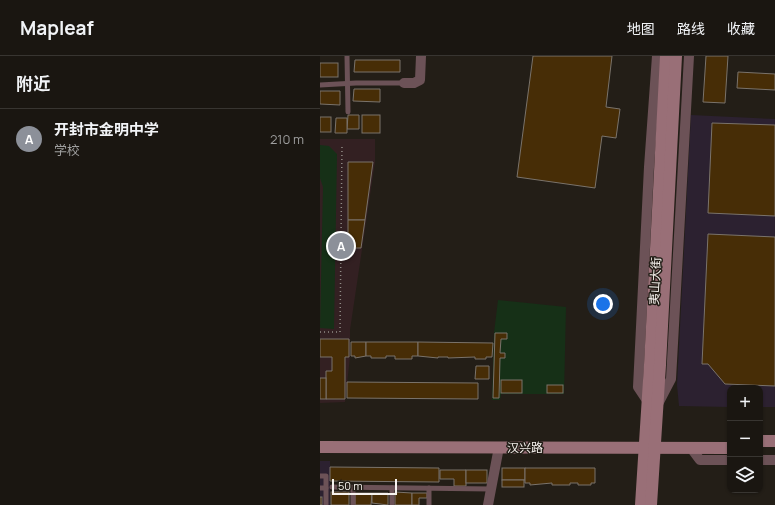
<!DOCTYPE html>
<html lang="zh">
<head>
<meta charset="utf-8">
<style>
  :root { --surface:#1a1611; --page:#27231f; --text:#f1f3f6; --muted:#9f9f9f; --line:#383531; --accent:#8c9099 }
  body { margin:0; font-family:Manrope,"Noto Sans SC",sans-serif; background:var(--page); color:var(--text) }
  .controls { position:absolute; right:12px; bottom:12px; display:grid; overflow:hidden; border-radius:8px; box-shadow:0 1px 3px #0004 }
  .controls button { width:36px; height:36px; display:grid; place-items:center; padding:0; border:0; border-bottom:1px solid var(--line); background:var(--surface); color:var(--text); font:20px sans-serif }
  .scale { position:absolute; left:12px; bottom:10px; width:65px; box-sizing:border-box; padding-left:4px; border:2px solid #f7f3ef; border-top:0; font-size:11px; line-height:14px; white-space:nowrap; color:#f7f3ef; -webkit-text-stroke:3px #231e17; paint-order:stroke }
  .you { position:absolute; left:283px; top:248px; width:14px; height:14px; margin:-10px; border:3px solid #fff; border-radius:50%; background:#1a73e8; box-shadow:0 0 0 6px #1a73e833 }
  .badge { display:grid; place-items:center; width:26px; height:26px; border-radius:50%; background:var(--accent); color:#fff; font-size:13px; font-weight:700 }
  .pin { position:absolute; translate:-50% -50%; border:2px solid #fff; box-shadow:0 1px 4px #0006 }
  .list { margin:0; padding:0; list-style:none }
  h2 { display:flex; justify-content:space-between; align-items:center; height:52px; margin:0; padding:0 16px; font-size:17px }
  h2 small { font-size:13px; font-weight:400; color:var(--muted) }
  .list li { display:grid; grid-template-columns:26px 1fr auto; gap:12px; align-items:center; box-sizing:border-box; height:60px; padding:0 16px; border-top:1px solid var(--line) }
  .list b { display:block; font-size:15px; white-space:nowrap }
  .list p { margin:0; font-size:13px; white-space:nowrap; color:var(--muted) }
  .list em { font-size:13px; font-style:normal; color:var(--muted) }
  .icon { flex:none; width:22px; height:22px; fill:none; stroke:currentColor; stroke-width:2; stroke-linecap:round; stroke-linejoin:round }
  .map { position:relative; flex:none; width:455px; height:449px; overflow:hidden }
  header { display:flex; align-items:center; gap:24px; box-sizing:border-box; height:56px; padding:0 20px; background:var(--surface); border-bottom:1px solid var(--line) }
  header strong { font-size:19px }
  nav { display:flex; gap:22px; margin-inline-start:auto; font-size:14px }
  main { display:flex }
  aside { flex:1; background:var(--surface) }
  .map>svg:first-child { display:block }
</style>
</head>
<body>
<header>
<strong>Mapleaf</strong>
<nav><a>地图</a><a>路线</a><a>收藏</a></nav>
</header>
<main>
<aside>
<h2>附近<small></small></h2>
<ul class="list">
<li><span class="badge">A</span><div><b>开封市金明中学</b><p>学校</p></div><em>210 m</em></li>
</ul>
</aside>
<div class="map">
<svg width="455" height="449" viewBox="0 0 455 449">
  <rect width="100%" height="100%" fill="#231e17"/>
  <g fill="#2c2130">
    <path d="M371,59L455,63V351H440V332H410V351L359,350L357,329Z"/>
    <rect x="0" y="405" width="10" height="44"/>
  </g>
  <path fill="#332022" d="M0,83H55V106L30,274V301L25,346L0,347Z"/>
  <g fill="#163017">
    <path d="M0,89L9,90L17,98L14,273L0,272L3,131L0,122Z"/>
    <path d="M178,244L246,251L244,338H181L180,344H172L174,277Z"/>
  </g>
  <g fill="#472d06" stroke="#7a736b">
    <path d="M213,0H292L286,51L300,53L296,82L282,80L275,132L197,121Z"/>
    <path d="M386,0H408L405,47L383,46Z"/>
    <path d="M35,4H80V16H34Z"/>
    <rect x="0" y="7" width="18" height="14"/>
    <path d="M418,16L455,18V34L417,32Z"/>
    <path d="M34,33H60V46L33,45Z"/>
    <path d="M0,35H20V49L0,48Z"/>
    <path d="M28,59H39V73H27Z"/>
    <rect x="42" y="59" width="18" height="18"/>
    <rect x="0" y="61" width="11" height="15"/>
    <path d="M16,62H27V77H15Z"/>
    <path d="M392,67L455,69V160L388,157Z"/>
    <path d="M28,106H53L45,164H28Z"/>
    <path d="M28,164H45L41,192H28Z"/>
    <path d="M388,178L455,181V330L405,328L388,308H382Z"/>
    <path d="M175,277H187V283H181L180,297H185V302H180L179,342H173Z"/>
    <path d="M0,283H29V301H25V343H6V315H12V301H0Z"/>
    <path d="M31,286H46V300L35,302V300H31Z"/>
    <path d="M46,286H98V300H92V303H75V300H66V302H51V300H46Z"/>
    <path d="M98,286L173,287L172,301H166V303H155V301L128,302V301H118V302L98,300Z"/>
    <path d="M156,310H169V323H155Z"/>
    <rect x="0" y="322" width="6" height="21"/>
    <rect x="181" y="324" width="21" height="13"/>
    <path d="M27,326L158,327V343L27,342Z"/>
    <rect x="227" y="329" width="16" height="8"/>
    <path d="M10,411L119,412V426L10,425Z"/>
    <rect x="182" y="412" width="23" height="12"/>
    <path d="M205,412H275V427H271V429H258V427H250V429H232V427L210,429V427H205Z"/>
    <path d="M120,414H146V430H134V423H120Z"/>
    <rect x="146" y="414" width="21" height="13"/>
    <rect x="182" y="424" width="22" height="7"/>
    <rect x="11" y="436" width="18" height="13"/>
    <path d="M75,436L92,437V449H75Z"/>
    <path d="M35,437H52L51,449H35Z"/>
    <path d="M52,437H68V449L52,447Z"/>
    <path d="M92,437H107V442H99V449H92Z"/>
    <rect x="0" y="441" width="2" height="8"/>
  </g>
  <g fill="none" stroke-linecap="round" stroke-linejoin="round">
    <path stroke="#918c87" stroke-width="1.5" stroke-dasharray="1 3" stroke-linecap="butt" d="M0,276H20L22,89"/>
    <g stroke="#6c5257" stroke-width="5">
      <path d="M27,0L28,56"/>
      <path d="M0,29L36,27H84"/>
      <path d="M0,420H6V432"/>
      <path d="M12,431L171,433"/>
      <path d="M0,432H6V449"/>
      <path d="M33,449V432"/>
      <path d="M72,449V432"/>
      <path d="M109,449V432"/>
    </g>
    <g stroke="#6c5257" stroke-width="10">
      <path d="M84,27H94L100,24L101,0"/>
      <path d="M328,346L318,331L329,111L337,0"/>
      <path d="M338,348L351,323L369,0"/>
      <path d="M371,392L380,404H410"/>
      <path d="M440,404H455"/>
      <path d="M168,449L179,391"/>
    </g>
    <g stroke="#996f77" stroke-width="12">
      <path d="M440,385H455"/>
      <path d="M0,391L410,392"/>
      <path d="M321,449L330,309L346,0"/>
      <path d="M331,449L340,309L356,0"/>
    </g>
  </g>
  <g text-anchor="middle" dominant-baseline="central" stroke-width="3" stroke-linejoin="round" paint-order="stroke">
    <g font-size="12" fill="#f7f3ef" stroke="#231e17">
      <text transform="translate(335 225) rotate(-87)">夷山大街</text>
      <text x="205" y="391">汉兴路</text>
    </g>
  </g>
</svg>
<div class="controls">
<button>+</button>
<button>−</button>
<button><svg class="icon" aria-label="layers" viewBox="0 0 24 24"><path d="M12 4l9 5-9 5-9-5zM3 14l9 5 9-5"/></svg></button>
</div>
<div class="scale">50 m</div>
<div class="you"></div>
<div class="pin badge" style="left:21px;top:190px">A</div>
</div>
</main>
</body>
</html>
